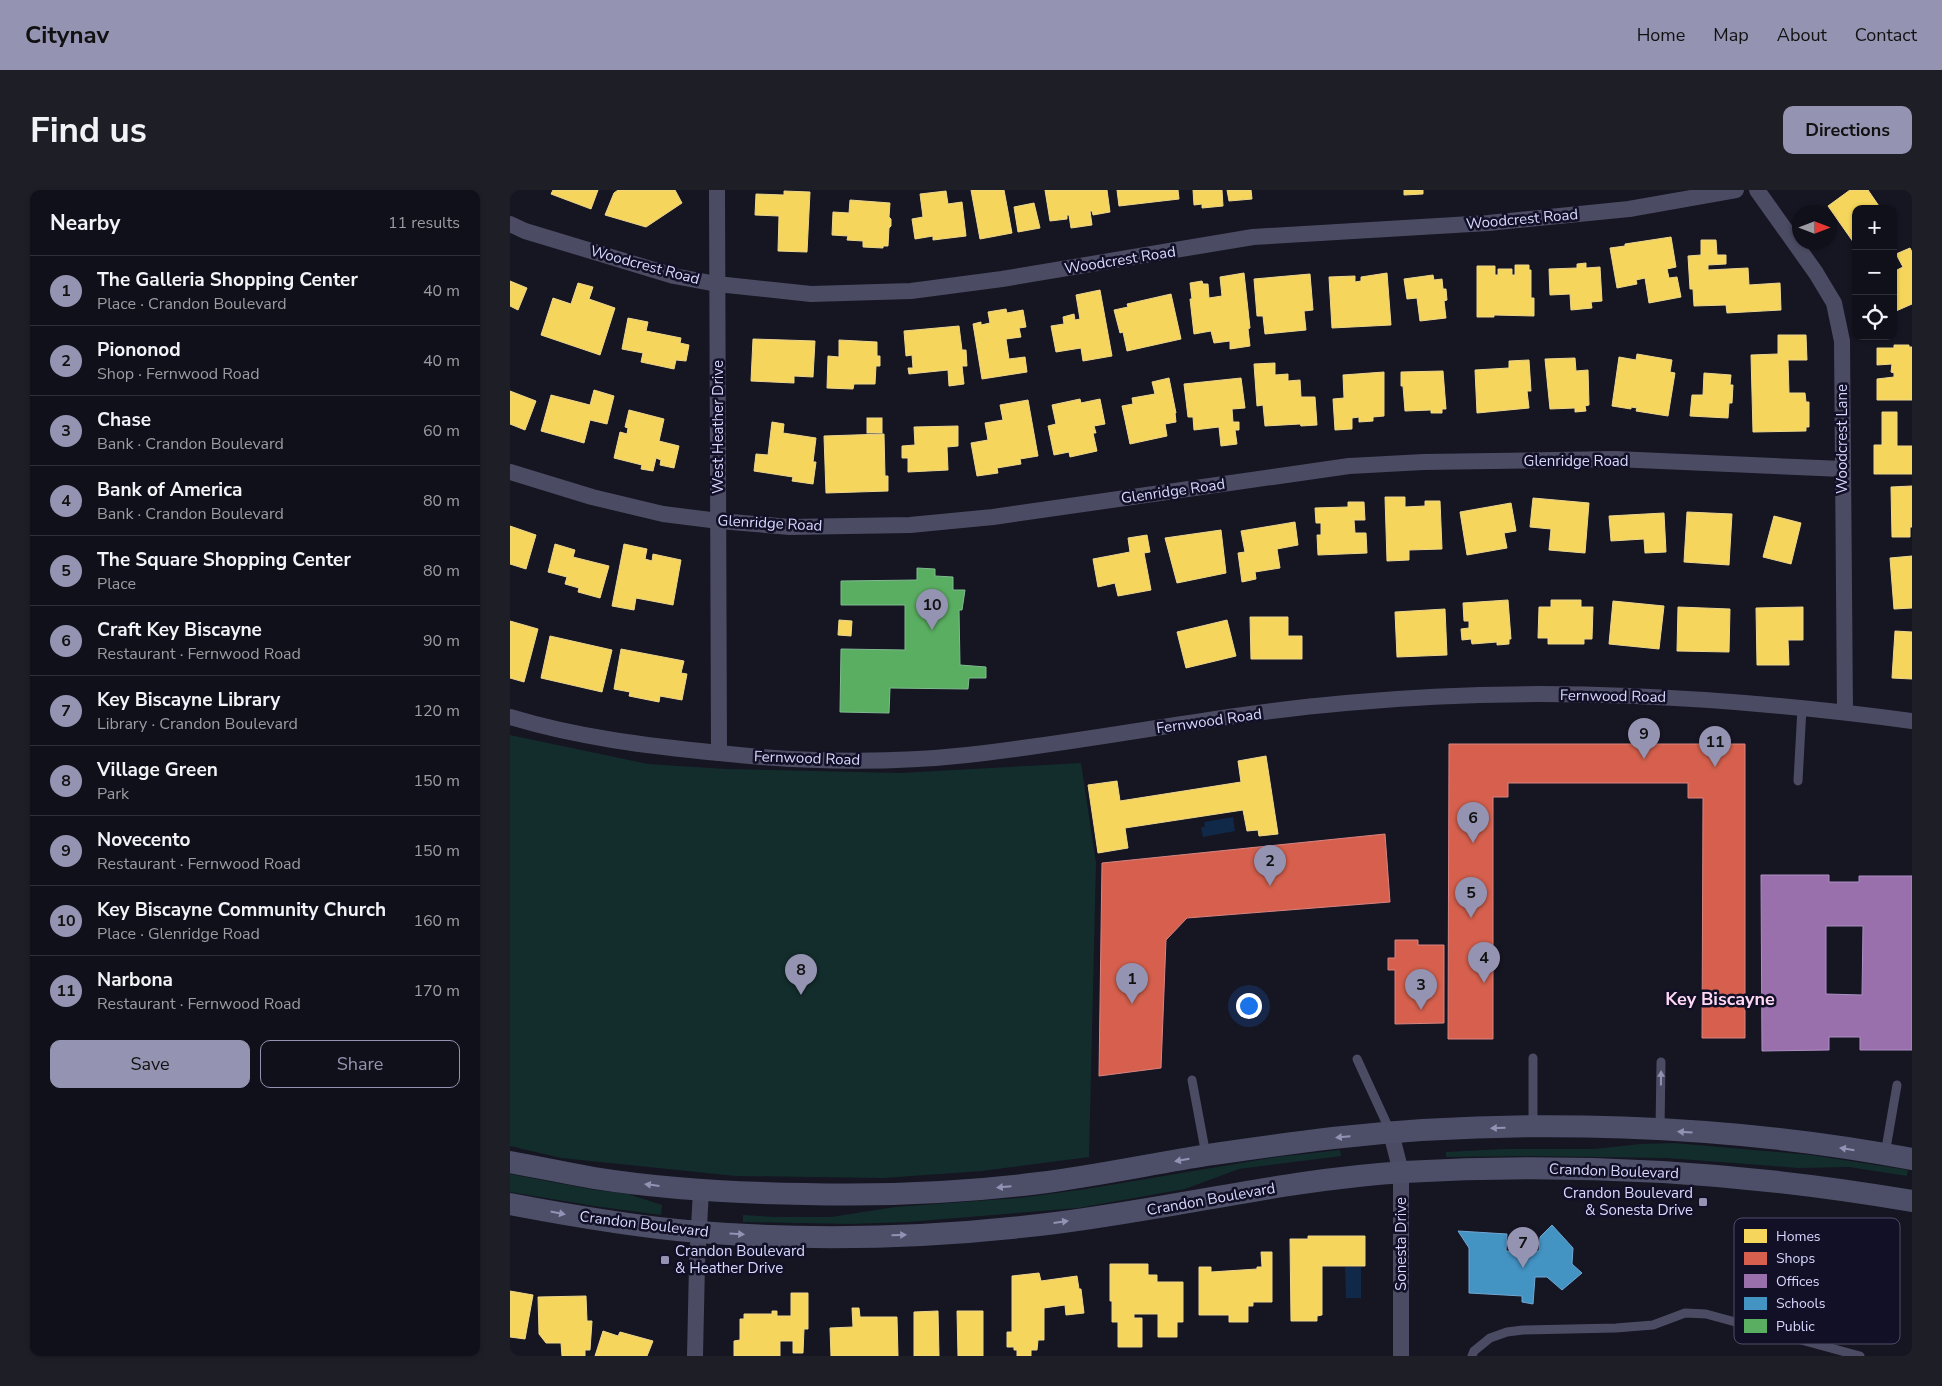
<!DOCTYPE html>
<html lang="en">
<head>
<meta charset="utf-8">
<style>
  :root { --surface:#10101a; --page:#1e1e27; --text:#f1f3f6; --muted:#9c9da2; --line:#303039; --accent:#9493b1 }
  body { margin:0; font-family:"Nunito Sans",sans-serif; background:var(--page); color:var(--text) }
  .controls { position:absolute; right:15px; top:15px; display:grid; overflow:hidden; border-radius:10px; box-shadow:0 1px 4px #0004 }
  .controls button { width:45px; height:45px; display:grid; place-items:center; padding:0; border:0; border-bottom:1px solid var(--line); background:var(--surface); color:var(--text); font:25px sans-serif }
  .compass { position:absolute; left:1282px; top:15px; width:45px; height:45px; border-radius:50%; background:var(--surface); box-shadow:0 1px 4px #0004; rotate:90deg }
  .you { position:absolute; left:738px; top:815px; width:18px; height:18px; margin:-12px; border:4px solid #fff; border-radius:50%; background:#1a73e8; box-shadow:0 0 0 8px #1a73e833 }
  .badge { display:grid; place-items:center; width:32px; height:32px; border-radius:50%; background:var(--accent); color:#111; font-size:16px; font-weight:700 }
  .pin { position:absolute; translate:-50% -41px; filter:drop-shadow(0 1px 2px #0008) }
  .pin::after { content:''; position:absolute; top:26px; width:18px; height:15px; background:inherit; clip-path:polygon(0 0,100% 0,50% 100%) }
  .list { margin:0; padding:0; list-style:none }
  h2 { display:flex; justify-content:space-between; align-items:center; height:65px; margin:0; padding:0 20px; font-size:21px }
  h2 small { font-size:16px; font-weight:400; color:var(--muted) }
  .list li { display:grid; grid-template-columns:32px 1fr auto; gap:15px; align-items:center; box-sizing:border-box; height:70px; padding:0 20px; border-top:1px solid var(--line) }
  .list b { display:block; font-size:19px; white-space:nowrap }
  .list p { margin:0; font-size:16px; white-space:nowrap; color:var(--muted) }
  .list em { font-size:16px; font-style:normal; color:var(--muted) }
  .actions { display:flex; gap:10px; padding:15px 20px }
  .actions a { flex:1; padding:11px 0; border:1px solid var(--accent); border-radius:10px; text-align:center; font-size:18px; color:var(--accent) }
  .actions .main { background:var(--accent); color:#111 }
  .icon { flex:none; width:28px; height:28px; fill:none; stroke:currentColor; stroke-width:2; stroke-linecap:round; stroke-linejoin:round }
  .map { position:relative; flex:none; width:1402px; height:1166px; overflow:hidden; border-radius:10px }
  header { display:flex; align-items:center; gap:30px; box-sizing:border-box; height:70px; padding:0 25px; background:var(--accent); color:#111 }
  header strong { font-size:24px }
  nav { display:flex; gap:28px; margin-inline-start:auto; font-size:18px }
  .intro { display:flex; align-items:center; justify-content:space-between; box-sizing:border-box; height:120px; padding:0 30px }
  h1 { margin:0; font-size:35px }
  .button { padding:12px 22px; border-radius:10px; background:var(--accent); color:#111; font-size:18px; font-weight:700 }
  main { display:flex; gap:30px; padding:0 30px }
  aside { flex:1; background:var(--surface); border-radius:10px; box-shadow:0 1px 4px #0004 }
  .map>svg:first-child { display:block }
</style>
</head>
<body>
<header>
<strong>Citynav</strong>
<nav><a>Home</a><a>Map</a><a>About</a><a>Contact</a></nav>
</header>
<div class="intro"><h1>Find us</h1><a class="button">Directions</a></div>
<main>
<aside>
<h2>Nearby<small>11 results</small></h2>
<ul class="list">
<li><span class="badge">1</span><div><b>The Galleria Shopping Center</b><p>Place · Crandon Boulevard</p></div><em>40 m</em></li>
<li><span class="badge">2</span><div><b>Piononod</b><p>Shop · Fernwood Road</p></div><em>40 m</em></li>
<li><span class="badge">3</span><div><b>Chase</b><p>Bank · Crandon Boulevard</p></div><em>60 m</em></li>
<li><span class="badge">4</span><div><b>Bank of America</b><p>Bank · Crandon Boulevard</p></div><em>80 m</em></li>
<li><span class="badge">5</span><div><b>The Square Shopping Center</b><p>Place</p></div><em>80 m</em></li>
<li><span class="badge">6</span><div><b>Craft Key Biscayne</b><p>Restaurant · Fernwood Road</p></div><em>90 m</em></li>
<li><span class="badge">7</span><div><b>Key Biscayne Library</b><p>Library · Crandon Boulevard</p></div><em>120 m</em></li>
<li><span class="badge">8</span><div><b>Village Green</b><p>Park</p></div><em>150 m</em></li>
<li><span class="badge">9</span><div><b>Novecento</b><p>Restaurant · Fernwood Road</p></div><em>150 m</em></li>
<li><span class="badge">10</span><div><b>Key Biscayne Community Church</b><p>Place · Glenridge Road</p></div><em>160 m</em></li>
<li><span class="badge">11</span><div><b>Narbona</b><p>Restaurant · Fernwood Road</p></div><em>170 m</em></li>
</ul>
<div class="actions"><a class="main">Save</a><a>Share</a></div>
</aside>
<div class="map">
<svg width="1402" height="1166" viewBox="0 0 1402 1166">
  <rect width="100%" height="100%" fill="#161522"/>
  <g fill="#132d2c">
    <path d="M0,545L138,574L216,579L390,583L571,573L586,673L579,967L472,981L374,988L226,986L51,968L0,956Z"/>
    <path d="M1164,953L1301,965L1398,980L1397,986L1339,977L1289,978L1157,968L1018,966L936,967V962L995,959H1085L1130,954Z"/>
    <path d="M830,960L831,966L729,979L675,999L568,1018L397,1032L341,1034L233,1032V1025L266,1027H321L385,1017L509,1008L576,999L767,967Z"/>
    <path d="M0,984L85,1000L118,1004L152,1015L151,1025L84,1016L0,1002Z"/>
  </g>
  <g fill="#102948">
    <path d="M723,627L725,641L693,647L691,637H695L694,632Z"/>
    <path d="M835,1077H851V1108H836Z"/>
  </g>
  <g fill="#f6d55c" stroke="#edd68d">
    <path d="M43,0H88L81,19L41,4Z"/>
    <path d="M108,0H165L172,13L136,37L95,25L104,3Z"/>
    <path d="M461,0H494L502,43L470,49Z"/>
    <path d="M535,0H597L600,22L583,25L582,21H580L582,35L561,38L559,25H557V29L540,31Z"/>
    <path d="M607,0H668L669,9L609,16Z"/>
    <path d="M683,0H712L713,16L692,18V14L684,15Z"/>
    <path d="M717,0H741L742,9L719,11Z"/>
    <path d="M894,0H913V4L894,5Z"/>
    <path d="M1340,0H1358L1371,19H1346V56L1318,16Z"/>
    <path d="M274,1L300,2L297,62L268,61L269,26L245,25L246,4L274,5Z"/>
    <path d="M436,1L438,14L452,12L456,46L423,50V46L405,49L402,29L413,27L410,4Z"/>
    <path d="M340,10L380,13L379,27L381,29V36L379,38L378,56H373V58L353,57V51L337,50L338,46L322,45L323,22L339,23Z"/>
    <path d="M524,13L530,38L508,42L504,17Z"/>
    <path d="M1161,47L1166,77L1157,79L1159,88L1167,87L1171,107L1139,113L1135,88L1126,90L1127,94L1107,98L1100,58L1115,56V54Z"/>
    <path d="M1191,50H1206L1207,65H1216V74L1198,75V80L1238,78L1239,95L1270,93L1271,120L1217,123L1216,115L1184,116L1183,99H1180L1178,66L1191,65Z"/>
    <path d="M1400,58L1402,62V114L1386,121L1383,116V82L1393,77L1386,64Z"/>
    <path d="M1076,73V78L1090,77L1092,111L1081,112L1082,118L1061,120L1060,104L1040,105L1039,79L1067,78V74Z"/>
    <path d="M1005,75H1019V80H1021V108H1024V126L984,125V127H967V76H985V85H988V79H1002V85H1005Z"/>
    <path d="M734,83L740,138L738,139L740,156L720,159V151L704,153L701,141L684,144L680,109H682L680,93L692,91L693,94H698L699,108L712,106L710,87Z"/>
    <path d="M877,83L881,135L822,138L819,87L845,86V92L851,91V87Z"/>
    <path d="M800,84L803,120L794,121L796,140L755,144L753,126H747L744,89Z"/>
    <path d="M923,85L924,90L932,89L933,99H936L937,110L934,111L936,128L910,131L907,108L897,109L894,89Z"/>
    <path d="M0,91L17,98L8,120L0,116Z"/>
    <path d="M68,93L83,97L79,109L105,118L90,165L31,145L43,108L61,114Z"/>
    <path d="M590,100L602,166L573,171L571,158L546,162L541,136L554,134L553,127L564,124L565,130L570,129L566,105Z"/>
    <path d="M661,104L671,149L617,161L613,142L610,143L604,120L618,117L617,114Z"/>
    <path d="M496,119L497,123L513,120L516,137L509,138L511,147L496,149L499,169L515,167L517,182L472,189L463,134L471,132V135L480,133L478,122Z"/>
    <path d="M118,128L138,132L136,141L171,148L170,153L179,155L176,171L166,170L164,179L131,172L133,163L112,159Z"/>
    <path d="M449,136L452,160H456L457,176H452L454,194L439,196L438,180L399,184L398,178H403L402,165L396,166L394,141Z"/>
    <path d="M1268,145H1296L1297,170H1278L1279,203H1295L1296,212H1299V237H1296V241L1243,242L1241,165L1268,164Z"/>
    <path d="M243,149L305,151L303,187L284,186V193L241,191Z"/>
    <path d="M329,150L367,152V166H370V176H366L365,194H344L343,199L317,198L318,166L329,167Z"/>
    <path d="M1384,155H1399V157H1402V210H1367V189L1384,187V183L1381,182L1382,174L1367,175V158H1384Z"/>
    <path d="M1127,164L1162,170L1160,182L1165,183L1158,226L1126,221L1127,218L1121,217V219L1102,216L1109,167L1126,170Z"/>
    <path d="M1065,168L1066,181L1078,180L1079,215L1075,216L1076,221L1065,222V218L1040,219L1035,169Z"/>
    <path d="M1019,170L1021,201H1017L1019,218L967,223L965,180L999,178V171Z"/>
    <path d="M765,173V185L778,184V191L790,190L791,207H805L807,235L791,236L790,234L755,236L753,215L747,216L744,174Z"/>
    <path d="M933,181L936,219H932V223H921V220L895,221L893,196H891V182Z"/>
    <path d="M874,182V226L863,227V231L849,232V227L842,228V239L825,240L823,209L834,208L833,185Z"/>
    <path d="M1194,183L1221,185L1220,195H1223L1222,213H1219L1218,228L1180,226L1182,205H1193Z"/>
    <path d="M659,188L666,223H665L666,232L655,234L657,246L620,254L612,216L623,214L622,208L645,204L642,192Z"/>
    <path d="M731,188L735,218L722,219L723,232H729V240H725L727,254L711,256L709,237L684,240L683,227H678L674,194Z"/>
    <path d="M84,200L104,206L97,234L80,230L74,253L31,241L41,205L80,215Z"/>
    <path d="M0,201L26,211L15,240L0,234Z"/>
    <path d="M570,209L571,213L590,209L595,234L584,236L586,243H583L587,261L560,267L559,262L544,265L538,236L546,234L542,215Z"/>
    <path d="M518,210L528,266L510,269L511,274L487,278L488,283L467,286L461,253L478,250L475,233L493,230L490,215Z"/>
    <path d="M119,220L154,229L149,251L169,256L164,278L150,275L151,270L146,268L143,281L131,279L132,275L104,268L110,242L117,244L118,238L115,237Z"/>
    <path d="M1372,222H1387V256H1402V284H1364V255H1372Z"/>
    <rect x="357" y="228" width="15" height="15"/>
    <path d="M262,232L274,234L273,243L306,248L303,272H306L303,294L282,291L283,287L244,281L246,264L258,265Z"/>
    <path d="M448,236V256L437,257L438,280L398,282V268H392V256L405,255L404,237Z"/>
    <path d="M374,244L375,286H378V301L316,303L314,246Z"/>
    <path d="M1402,296V337H1400V347H1382L1381,297Z"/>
    <path d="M875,307H895V317L915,316V311H930L932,359L899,360V370L877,371Z"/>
    <path d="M1023,308L1079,313L1075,363L1039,360L1041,339L1020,337Z"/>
    <path d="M838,312H854L855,330H844L845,343H856L857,363L808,365L807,345H811V333H806L805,318L838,317Z"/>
    <path d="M1001,313L1006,341L994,343L997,358L957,365L950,322Z"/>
    <path d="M1177,322L1222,324L1219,375L1174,372Z"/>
    <path d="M1154,323L1156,362L1135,363L1134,349L1101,351L1099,326Z"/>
    <path d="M1264,326L1291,333L1281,374L1253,367Z"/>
    <path d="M785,332L788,355L767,359L770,378L745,382L746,389L732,392L728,363L735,362L731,341Z"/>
    <path d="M0,336L26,345L16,379L0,374Z"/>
    <path d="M711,340L716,383L667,393L655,348Z"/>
    <path d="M637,345L640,362L634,363L641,400L608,406L605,393L588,397L583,369L620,362L618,348Z"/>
    <path d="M45,354L65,360L63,367L99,376L90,408L68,402L69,398L55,394L57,387L38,382Z"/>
    <path d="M114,354L137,359L135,369L142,371L143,364L171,370L163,415L126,408L124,420L102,416Z"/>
    <path d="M1402,366V418L1384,419L1380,368Z"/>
    <path d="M998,410L1001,449H999V454L987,455V452L962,454L961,449L952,450L951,439L959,438V431H954L953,413Z"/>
    <path d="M1041,410H1071V417H1083L1082,449H1074V454H1038V448H1028L1029,417H1041Z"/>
    <path d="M1103,411L1154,416L1149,459L1099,454Z"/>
    <path d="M1168,417L1220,419L1219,462L1167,461Z"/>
    <path d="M1293,417V450H1278L1279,475H1247L1246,418Z"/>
    <path d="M935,419L937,465L887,467L885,422Z"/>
    <path d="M740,427H778V446H792V469H741Z"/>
    <path d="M329,430L342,431L341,446L328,445Z"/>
    <path d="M717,430L726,466L676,478L667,442Z"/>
    <path d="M0,431L28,439L14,492L0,488Z"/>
    <path d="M1385,441L1402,442V489L1382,488Z"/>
    <path d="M40,446L102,460L92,502L31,488Z"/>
    <path d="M111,459L174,471L171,483L177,484L172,510L150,506L149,512L119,506L120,502L104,499Z"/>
    <path d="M756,566L768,644L749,646L748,640L737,641L733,620L615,638L618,658L588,663L578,595L607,591L610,611L731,592L728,571Z"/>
    <path d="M798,1046H855V1076H812V1125L807,1126V1131H781L780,1049H798Z"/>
    <path d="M751,1062H762V1112H743V1116H738V1132H719V1125H689V1077H701V1082L747,1079V1077H752Z"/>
    <path d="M600,1074H638V1085H647V1092H673V1132H667V1147H648V1124H624V1128H632V1157H608V1132H602V1111H600Z"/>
    <path d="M529,1083L531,1091L567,1086L569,1099H571L574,1123L556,1125L555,1115L534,1118V1150H528L527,1160H521V1166H507V1160H504V1157H497V1142H502V1086Z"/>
    <path d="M0,1101L23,1105L15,1149L0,1147Z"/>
    <path d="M281,1103H298V1139H294L293,1163H283V1151H270V1166H224V1151L230,1150V1129H234V1124H262V1121H267V1126H281Z"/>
    <path d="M76,1106L77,1131H82L80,1160H75V1166H52L51,1153H36L29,1144L28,1107Z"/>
    <path d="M342,1118H349L350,1127H387L388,1166H321L320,1138L343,1137Z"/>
    <path d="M428,1121L429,1166H404V1122Z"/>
    <path d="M447,1121H473V1166H448Z"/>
    <path d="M93,1141L108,1146L110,1142L143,1151L137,1166H85Z"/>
  </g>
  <g fill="#d6604d" stroke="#d78482">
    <path d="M939,554H1235V848H1192L1193,608H1178V593H998V607H983V849H938Z"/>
    <path d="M875,644L880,712L677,728L656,750L651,878L589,886L592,673Z"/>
    <path d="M885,750H908V755H934V833L885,834V780H878V768H885Z"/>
  </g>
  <path fill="#9970ab" stroke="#ac8fc4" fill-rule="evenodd" d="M1251,685H1319V692H1349V686H1402V860H1350V847H1319V860L1252,861ZM1316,736H1353L1352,805L1316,804Z"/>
  <path fill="#4393c3" stroke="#70a7d5" d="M1042,1035L1063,1058L1062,1074L1072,1083L1052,1100L1037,1087H1025L1023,1114L1012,1112V1106L959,1103V1058L948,1041L997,1044L996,1061H1029L1030,1047Z"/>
  <path fill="#5aae61" stroke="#80ba90" d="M407,378L425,379V386L443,387V400H455L452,420H449L450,475L476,477V488H459L458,499L380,498L379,523L330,522L331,459L395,460V415H331V391L407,390Z"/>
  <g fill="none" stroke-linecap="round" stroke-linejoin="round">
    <g stroke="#4b4b63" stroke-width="9">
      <path d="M1288,591L1292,518"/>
      <path d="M847,869L881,943"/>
      <path d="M682,890L696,965"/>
      <path d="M1023,936V868"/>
      <path d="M1150,940L1151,872"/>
      <path d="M1375,964L1387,895"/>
      <path d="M962,1166L964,1161L980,1148L997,1142L1013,1140L1106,1138L1143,1135L1175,1123L1196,1124L1350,1166"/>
    </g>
    <g stroke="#4b4b63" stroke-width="16">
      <path d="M207,0L209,563"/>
      <path d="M1247,0L1306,83L1324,113L1332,151L1335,522"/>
      <path d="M0,34L15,41L164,86L207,94L301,104L401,101L492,89L743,47L978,33L1119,19L1226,0"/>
      <path d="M0,282L82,307L153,324L209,331L280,337L400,335L483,327L839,276L914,272L1105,269L1333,279"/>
      <path d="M0,527C69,548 139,556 209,563C292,572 374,574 457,565C584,551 709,524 836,513C1025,495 1214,506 1402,531"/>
      <path d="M881,943L891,982V1166"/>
      <path d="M185,1166L187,1074L191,1000"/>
    </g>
    <g stroke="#4d4f69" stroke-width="22">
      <path d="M0,972C28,977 56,983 84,988C153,999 225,1003 295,1004C373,1006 451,1003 529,993C585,986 641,974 697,965C738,959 781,953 823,948C1009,927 1218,934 1402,969"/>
      <path d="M0,1014C63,1026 126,1037 189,1042C302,1051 417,1048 529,1035C651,1021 771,990 894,982C1064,972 1234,982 1402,1011"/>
    </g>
  </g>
  <defs><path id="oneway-solid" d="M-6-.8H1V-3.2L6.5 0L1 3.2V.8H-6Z" transform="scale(1.25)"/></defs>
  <use fill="#9291b0" href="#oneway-solid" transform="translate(1151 888) rotate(-89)"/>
  <g fill="#9293b4">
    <use href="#oneway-solid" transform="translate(988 938) rotate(179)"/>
    <use href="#oneway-solid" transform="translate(1175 942) rotate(-176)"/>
    <use href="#oneway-solid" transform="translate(833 947) rotate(175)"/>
    <use href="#oneway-solid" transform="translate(1337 959) rotate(-171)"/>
    <use href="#oneway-solid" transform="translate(672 970) rotate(170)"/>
    <use href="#oneway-solid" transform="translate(142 995) rotate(-173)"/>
    <use href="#oneway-solid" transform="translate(494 997) rotate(175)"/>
    <use href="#oneway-solid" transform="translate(48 1023) rotate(11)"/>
    <use href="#oneway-solid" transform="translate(551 1032) rotate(-8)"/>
    <use href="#oneway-solid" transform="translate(227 1044) rotate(3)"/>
    <use href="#oneway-solid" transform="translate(389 1045) rotate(-2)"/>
  </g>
  <g fill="#9493b1" stroke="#121027" stroke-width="2">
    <rect x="1188" y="1007" width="10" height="10" rx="2.5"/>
    <rect x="150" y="1065" width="10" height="10" rx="2.5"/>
  </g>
  <g text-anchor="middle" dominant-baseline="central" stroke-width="5" stroke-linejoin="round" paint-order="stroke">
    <g font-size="15" fill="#d8d7fe" stroke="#121027">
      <text transform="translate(1012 29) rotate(-5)">Woodcrest Road</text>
      <text transform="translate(610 70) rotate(-9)">Woodcrest Road</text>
      <text transform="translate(135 75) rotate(15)">Woodcrest Road</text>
      <text transform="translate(208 237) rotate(-90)">West Heather Drive</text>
      <text transform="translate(1332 249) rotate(-90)">Woodcrest Lane</text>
      <text x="1066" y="271">Glenridge Road</text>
      <text transform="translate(663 301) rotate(-8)">Glenridge Road</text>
      <text transform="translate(260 333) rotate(3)">Glenridge Road</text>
      <text transform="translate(1103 506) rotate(1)">Fernwood Road</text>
      <text transform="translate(699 531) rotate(-8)">Fernwood Road</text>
      <text transform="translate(297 568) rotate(2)">Fernwood Road</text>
      <text transform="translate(1104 981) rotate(2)">Crandon Boulevard</text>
      <text transform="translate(701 1009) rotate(-10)">Crandon Boulevard</text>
      <text transform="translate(134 1034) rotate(7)">Crandon Boulevard</text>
      <text transform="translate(891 1054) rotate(-90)">Sonesta Drive</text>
    </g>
    <g font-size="15" fill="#d8d7fe" stroke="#121027" text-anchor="end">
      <text x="1183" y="1003">Crandon Boulevard<tspan x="1183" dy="17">&amp; Sonesta Drive</tspan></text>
      <text x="165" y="1061" text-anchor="start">Crandon Boulevard<tspan x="165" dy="17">&amp; Heather Drive</tspan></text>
    </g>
    <g font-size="18" font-weight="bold" fill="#ffd9f4" stroke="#121027">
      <text x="1210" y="809">Key Biscayne</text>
    </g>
  </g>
  <rect x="1224" y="1028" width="166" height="126" rx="8" fill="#121027" stroke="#4d4c68" stroke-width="1"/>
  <rect x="1234" y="1039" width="23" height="14" fill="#f6d55c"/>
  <rect x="1234" y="1062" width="23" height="13" fill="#d6604d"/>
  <rect x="1234" y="1084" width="23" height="14" fill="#9970ab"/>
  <rect x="1234" y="1107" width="23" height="13" fill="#4393c3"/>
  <rect x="1234" y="1129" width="23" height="14" fill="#5aae61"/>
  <g font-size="14" fill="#d8d7fe">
    <text x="1266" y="1051">Homes</text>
    <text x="1266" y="1073">Shops</text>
    <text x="1266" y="1096">Offices</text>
    <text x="1266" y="1118">Schools</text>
    <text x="1266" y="1141">Public</text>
  </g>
</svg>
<div class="controls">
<button>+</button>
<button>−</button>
<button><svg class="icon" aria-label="locate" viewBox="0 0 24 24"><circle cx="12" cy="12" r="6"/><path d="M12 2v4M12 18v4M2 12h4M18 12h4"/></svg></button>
</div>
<svg class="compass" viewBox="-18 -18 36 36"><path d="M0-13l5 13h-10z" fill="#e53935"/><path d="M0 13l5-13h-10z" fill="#9c9da2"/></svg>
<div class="you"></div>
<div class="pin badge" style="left:622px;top:814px">1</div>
<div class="pin badge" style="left:760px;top:696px">2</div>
<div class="pin badge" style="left:911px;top:820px">3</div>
<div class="pin badge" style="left:974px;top:793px">4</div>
<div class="pin badge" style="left:961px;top:728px">5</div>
<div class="pin badge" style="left:963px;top:653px">6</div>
<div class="pin badge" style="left:1013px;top:1078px">7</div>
<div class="pin badge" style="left:291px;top:805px">8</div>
<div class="pin badge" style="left:1134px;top:569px">9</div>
<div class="pin badge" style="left:422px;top:440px">10</div>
<div class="pin badge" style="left:1205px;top:577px">11</div>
</div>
</main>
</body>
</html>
